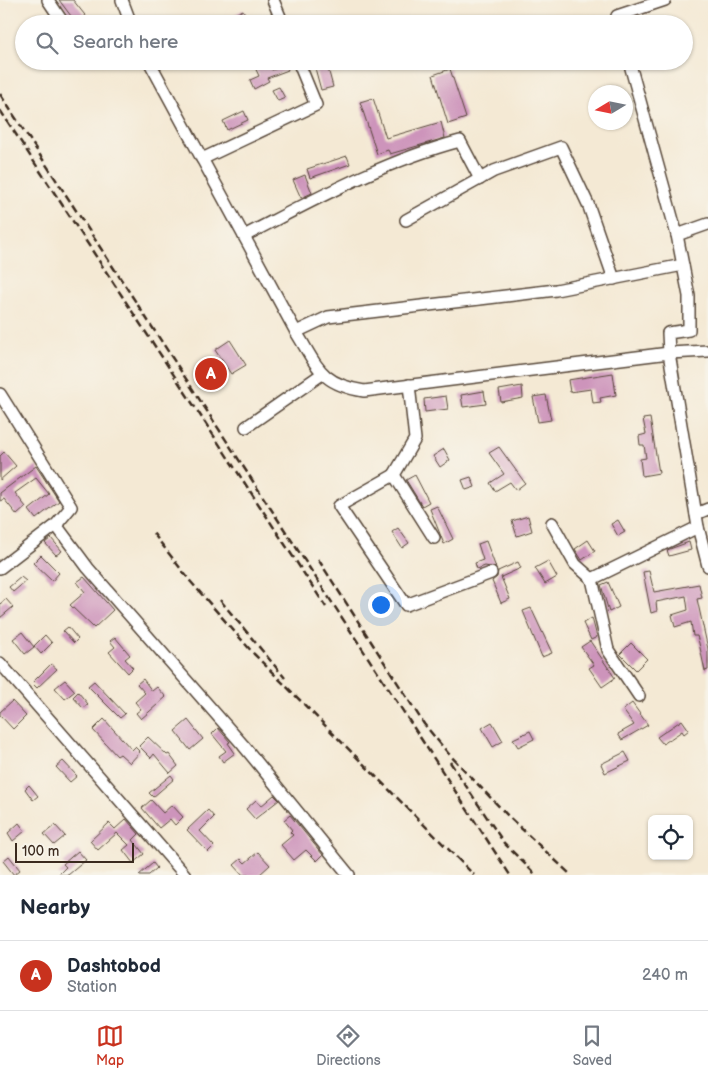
<!DOCTYPE html>
<html lang="en">
<head>
<meta charset="utf-8">
<style>
  :root { --surface:#fff; --page:#f2f2f3; --text:#1f2937; --muted:#747a83; --line:#e0e1e3; --accent:#c8321e }
  body { margin:0; font-family:"Balsamiq Sans",sans-serif; background:var(--page); color:var(--text) }
  .controls { position:absolute; right:15px; bottom:15px; display:grid; overflow:hidden; border-radius:8px; box-shadow:0 1px 4px #0004 }
  .controls button { width:45px; height:45px; display:grid; place-items:center; padding:0; border:0; border-bottom:1px solid var(--line); background:var(--surface); color:var(--text); font:25px sans-serif }
  .compass { position:absolute; left:588px; top:85px; width:45px; height:45px; border-radius:50%; background:var(--surface); box-shadow:0 1px 4px #0004; rotate:260deg }
  .scale { position:absolute; left:15px; bottom:12px; width:119px; box-sizing:border-box; padding-left:5px; border:2px solid #3b2a1e; border-top:0; font-size:14px; line-height:18px; white-space:nowrap; color:#3b2a1e; -webkit-text-stroke:4px #f7f3e8; paint-order:stroke }
  .you { position:absolute; left:380px; top:604px; width:18px; height:18px; margin:-12px; border:4px solid #fff; border-radius:50%; background:#1a73e8; box-shadow:0 0 0 8px #1a73e833 }
  .badge { display:grid; place-items:center; width:32px; height:32px; border-radius:50%; background:var(--accent); color:#fff; font-size:16px; font-weight:700 }
  .pin { position:absolute; translate:-50% -50%; border:2px solid #fff; box-shadow:0 1px 5px #0006 }
  .list { margin:0; padding:0; list-style:none }
  h2 { display:flex; justify-content:space-between; align-items:center; height:65px; margin:0; padding:0 20px; font-size:21px }
  h2 small { font-size:16px; font-weight:400; color:var(--muted) }
  .list li { display:grid; grid-template-columns:32px 1fr auto; gap:15px; align-items:center; box-sizing:border-box; height:70px; padding:0 20px; border-top:1px solid var(--line) }
  .list b { display:block; font-size:19px; white-space:nowrap }
  .list p { margin:0; font-size:16px; white-space:nowrap; color:var(--muted) }
  .list em { font-size:16px; font-style:normal; color:var(--muted) }
  .icon { flex:none; width:28px; height:28px; fill:none; stroke:currentColor; stroke-width:2; stroke-linecap:round; stroke-linejoin:round }
  .map { position:relative; flex:none; width:708px; height:875px; overflow:hidden }
  .search { position:absolute; background:var(--surface); box-shadow:0 1px 4px #0004; left:15px; right:15px; top:15px; height:55px; display:flex; align-items:center; gap:12px; box-sizing:border-box; padding:0 18px; border-radius:28px; color:var(--muted); font-size:19px }
  .sheet { height:135px; background:var(--surface) }
  nav { display:flex; justify-content:space-around; align-items:center; box-sizing:border-box; height:70px; border-top:1px solid var(--line); background:var(--surface); font-size:14px; color:var(--muted) }
  nav a { display:grid; justify-items:center; gap:2px }
  nav .on { color:var(--accent) }
  .map>svg:first-child { display:block }
</style>
</head>
<body>
<div class="map">
<svg width="708" height="875" viewBox="0 0 708 875">
  <rect width="100%" height="100%" fill="#f7f3e8"/>
  <filter id="ink" filterUnits="userSpaceOnUse"><feTurbulence type="fractalNoise" baseFrequency=".02" numOctaves="2"/><feDisplacementMap in="SourceGraphic" scale="10" xChannelSelector="R" yChannelSelector="G"/><feConvolveMatrix kernelMatrix="1 2 1 2 8 2 1 2 1" color-interpolation-filters="sRGB"/></filter>
  <filter id="wash" filterUnits="userSpaceOnUse"><feTurbulence type="fractalNoise" baseFrequency=".0096" numOctaves="4" result="noise"/><feDisplacementMap in="SourceGraphic" scale="20" xChannelSelector="R" yChannelSelector="G"/><feGaussianBlur stdDeviation="1.12" result="paint"/><feColorMatrix in="noise" values="0 0 0 0 0 0 0 0 0 0 0 0 0 0 0 0 0 1.4 0 .05"/><feComposite in="paint" operator="in"/></filter>
  <g filter="url(#wash)">
    <rect width="100%" height="100%" fill="#f4e9d4"/>
    <g id="blocks">
      <g fill="#cd94bb">
        <path d="M59,0H73L92,24H77Z"/>
        <path d="M243,10L250,24H231L228,18Z"/>
        <path d="M252,61H268L272,70L286,65L288,70L267,78L269,81L254,89L250,80L259,76Z"/>
        <path d="M326,61L333,87L321,90L315,68L317,67L316,64Z"/>
        <path d="M450,69L466,118L448,124L433,75Z"/>
        <path d="M279,87L285,98L278,101L272,90Z"/>
        <path d="M373,98L386,138L441,122L445,138L390,154L388,150L377,154L360,102Z"/>
        <path d="M244,111L248,120L227,130L223,121Z"/>
        <path d="M347,156L350,164L310,178L307,169Z"/>
        <path d="M305,175L312,193L301,198L293,180Z"/>
        <path d="M230,340L246,365L231,374L215,350Z"/>
        <path d="M613,373L616,395L600,398L601,402L593,403L591,389L570,392L568,380Z"/>
        <path d="M522,386L523,398L501,402L499,390Z"/>
        <path d="M484,391L486,404L463,407L461,395Z"/>
        <path d="M546,395L551,420L538,422L533,397Z"/>
        <path d="M446,396L448,409L425,412L424,399Z"/>
        <path d="M650,418L659,473L642,476L640,459L646,458L644,445H640L639,436L646,434L643,419Z"/>
        <path d="M499,447L525,483L516,490L510,482L495,491L490,483L504,474L489,453Z"/>
        <path d="M444,449L450,460L440,467L433,456Z"/>
        <path d="M4,452L16,466L0,480V456Z"/>
        <path d="M36,466L59,501L36,519L29,510L49,494L36,478L15,493L26,507L17,515L4,499L0,501V493Z"/>
        <path d="M415,475L429,502L422,506L406,480Z"/>
        <path d="M471,477L475,487L466,490L462,480Z"/>
        <path d="M437,506L453,539L444,544L430,509Z"/>
        <path d="M528,516L532,531L517,536L512,521Z"/>
        <path d="M618,520L625,532L618,536L611,524Z"/>
        <path d="M398,528L409,543L402,548L392,532Z"/>
        <path d="M51,538L62,551L56,555L45,543Z"/>
        <path d="M588,540L595,551L582,560L575,549Z"/>
        <path d="M486,541L496,568L485,566L477,569L475,563L483,560L478,544Z"/>
        <path d="M689,542L691,550L669,556L667,550Z"/>
        <path d="M41,555L59,573L52,581L33,563Z"/>
        <path d="M548,561L557,577L545,584L535,568Z"/>
        <path d="M518,562L521,568L501,577L510,599L501,603L492,581L497,577L498,571Z"/>
        <path d="M649,571L654,592L699,584L702,598L697,599L708,649V670L705,671L699,643L697,636H693L691,622L675,627L672,615L688,610L686,596L656,602L657,611L651,613L643,572Z"/>
        <path d="M21,577L26,581L13,592L9,587Z"/>
        <path d="M84,577L113,610L94,628L70,605L85,592L77,582Z"/>
        <path d="M608,582L619,607L609,612L601,585Z"/>
        <path d="M6,599L13,607L0,618V604Z"/>
        <path d="M531,608L552,653L542,657L523,611Z"/>
        <path d="M592,618L597,637L591,640L583,623Z"/>
        <path d="M68,627L78,639L74,643L63,631Z"/>
        <path d="M22,632L34,647L25,654L13,639Z"/>
        <path d="M45,635L52,643L41,654L34,646Z"/>
        <path d="M115,637L130,655L125,659L133,668L128,673L109,652L115,647L110,641Z"/>
        <path d="M590,641L615,678L602,687L589,668L594,665L581,647Z"/>
        <path d="M631,643L647,659L636,670L620,654Z"/>
        <path d="M51,664L57,669L37,688L32,683Z"/>
        <path d="M143,679L152,691L157,687L166,697L141,719L136,713L141,709L135,702L145,693L137,684Z"/>
        <path d="M65,680L75,691L65,699L55,688Z"/>
        <path d="M94,681L125,714L120,718L88,686Z"/>
        <path d="M78,692L88,704L83,708L73,697Z"/>
        <path d="M12,701L26,716L13,729L0,715V712Z"/>
        <path d="M632,703L648,725L622,740L618,734L634,725L623,710Z"/>
        <path d="M104,719L132,750L135,747L140,752L130,763L120,754L117,756L93,730Z"/>
        <path d="M188,720L203,739L190,750L175,731Z"/>
        <path d="M682,720L689,730L684,734L682,731L663,744L657,737Z"/>
        <path d="M492,722L503,741L493,747L482,728Z"/>
        <path d="M218,728L230,742L228,743L235,753L223,762L219,756L226,751L212,734Z"/>
        <path d="M530,731L534,739L518,747L513,739Z"/>
        <path d="M148,737L167,755L169,754L178,766L170,773L154,754L151,758L139,746Z"/>
        <path d="M625,752L630,761L605,773L601,764Z"/>
        <path d="M63,761L77,776L70,782L56,767Z"/>
        <path d="M171,775L174,779L153,797L149,793Z"/>
        <path d="M29,785L38,796L33,800L25,789Z"/>
        <path d="M274,795L279,800L255,819L246,809L256,800L261,806Z"/>
        <path d="M151,800L163,813L172,805L183,817L175,825L170,819L159,828L142,808Z"/>
        <path d="M208,810L214,817L200,831L214,846L208,852L187,830Z"/>
        <path d="M290,815L323,855L317,861L306,850L294,860L281,845L293,835L290,832L292,830L284,820Z"/>
        <path d="M126,819L139,834L133,840L144,854L133,863L123,850L129,845L117,833L98,850L90,841L109,823L115,829Z"/>
        <path d="M19,823L25,831L13,841L8,833Z"/>
        <path d="M55,825L65,836L54,845L44,834Z"/>
        <path d="M78,851L86,860L68,875H58L66,867L63,864Z"/>
        <path d="M258,852L270,865L259,875H243L234,865L241,859L245,863Z"/>
        <path d="M9,856L20,870L14,875L3,861Z"/>
        <path d="M153,863L157,868L149,875H139Z"/>
      </g>
    </g>
  </g>
  <g filter="url(#ink)">
    <use href="#blocks" fill-opacity="0" stroke="#574739" stroke-width="1"/>
    <g fill="none" stroke-linecap="round" stroke-linejoin="round">
      <defs>
        <g id="minor">
          <path d="M48,0L64,24"/>
          <path d="M122,0L131,24"/>
          <path d="M273,0L283,24"/>
          <path d="M619,24L617,16L665,0"/>
          <path d="M149,61L296,332C318,367 320,384 364,391L669,353L708,351"/>
          <path d="M629,61L677,235L689,296V330L668,333L669,353L698,527L708,566"/>
          <path d="M50,63L54,61"/>
          <path d="M202,159L316,105L298,61"/>
          <path d="M406,220L494,171L561,147L588,204L614,279"/>
          <path d="M677,235L708,224"/>
          <path d="M244,236C314,200 384,161 460,141L480,179"/>
          <path d="M296,332L328,317L556,290L683,265"/>
          <path d="M409,385L415,439L394,475L434,538"/>
          <path d="M0,394L71,507L56,525L0,568"/>
          <path d="M246,427L322,374"/>
          <path d="M394,475L339,506L406,605L491,573"/>
          <path d="M696,514L708,509"/>
          <path d="M552,523L575,564L592,579"/>
          <path d="M56,525L88,568L243,745L349,875"/>
          <path d="M0,663L185,875"/>
          <path d="M639,696L608,650L592,579L698,527"/>
        </g>
      </defs>
      <use href="#minor" stroke="#574739" stroke-width="14"/>
      <use href="#minor" stroke="#fff" stroke-width="11"/>
      <g stroke="#3b2a1e" stroke-width="2.5" stroke-dasharray="8 4" stroke-linecap="butt">
        <path d="M0,94L510,875"/>
        <path d="M0,110L326,607"/>
        <path d="M153,533L191,582L254,654L474,875"/>
        <path d="M318,559L424,724L448,753L510,818L571,875"/>
        <path d="M220,600L285,678"/>
        <path d="M450,762L504,843L536,875"/>
      </g>
    </g>
  </g>
</svg>
<div class="controls">
<button><svg class="icon" aria-label="locate" viewBox="0 0 24 24"><circle cx="12" cy="12" r="6"/><path d="M12 2v4M12 18v4M2 12h4M18 12h4"/></svg></button>
</div>
<svg class="compass" viewBox="-18 -18 36 36"><path d="M0-13l5 13h-10z" fill="#e53935"/><path d="M0 13l5-13h-10z" fill="#747a83"/></svg>
<div class="scale">100 m</div>
<div class="you"></div>
<div class="pin badge" style="left:211px;top:374px">A</div>
<div class="search"><svg class="icon" aria-label="search" viewBox="0 0 24 24"><circle cx="10" cy="10" r="6"/><path d="M15 15l6 6"/></svg>Search here</div>
</div>
<section class="sheet">
<h2>Nearby<small></small></h2>
<ul class="list">
<li><span class="badge">A</span><div><b>Dashtobod</b><p>Station</p></div><em>240 m</em></li>
</ul>
</section>
<nav>
<a class="on"><svg class="icon" aria-label="map" viewBox="0 0 24 24"><path d="M3 6l6-2 6 2 6-2v14l-6 2-6-2-6 2zM9 4v14M15 6v14"/></svg>Map</a>
<a><svg class="icon" aria-label="directions" viewBox="0 0 24 24"><path d="M12 3l9 9-9 9-9-9zM9 14v-3h6M13 9l2 2-2 2"/></svg>Directions</a>
<a><svg class="icon" aria-label="saved" viewBox="0 0 24 24"><path d="M7 4h10v16l-5-4-5 4z"/></svg>Saved</a>
</nav>
</body>
</html>
